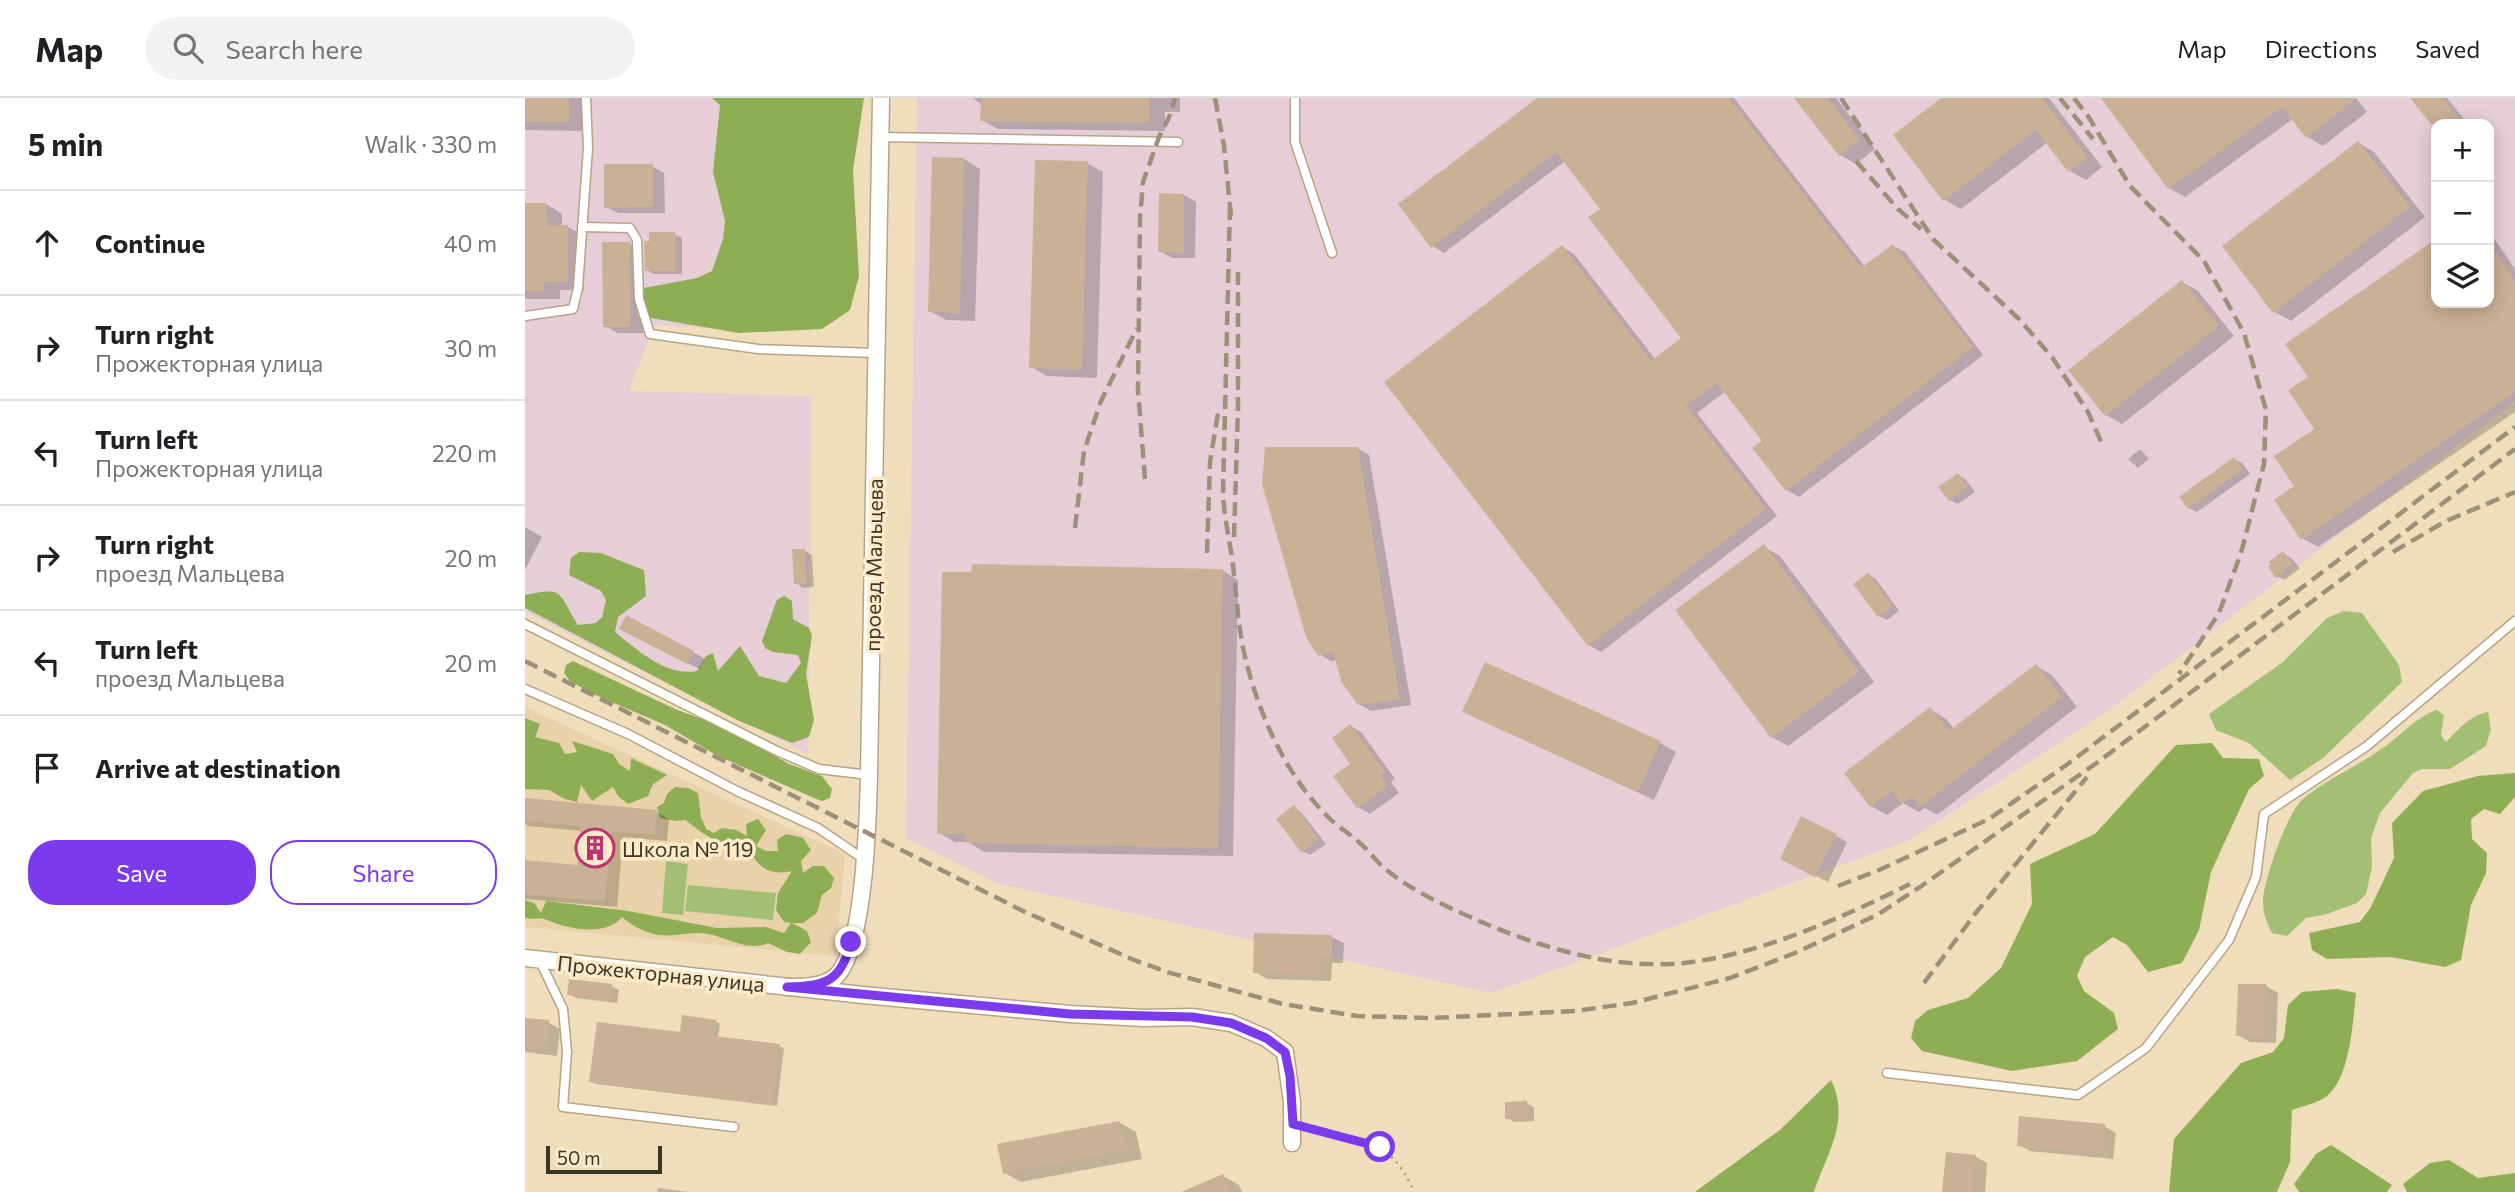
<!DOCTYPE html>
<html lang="en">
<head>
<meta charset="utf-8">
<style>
  :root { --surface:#fff; --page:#f2f2f2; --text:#202124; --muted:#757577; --line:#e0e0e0; --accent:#7c3aed }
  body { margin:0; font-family:Commissioner,sans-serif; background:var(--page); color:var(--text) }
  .controls { position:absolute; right:21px; top:21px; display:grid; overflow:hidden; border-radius:14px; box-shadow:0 4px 18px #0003 }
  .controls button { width:63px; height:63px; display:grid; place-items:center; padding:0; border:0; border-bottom:2px solid var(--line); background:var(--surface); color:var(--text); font:35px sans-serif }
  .scale { position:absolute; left:21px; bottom:18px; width:116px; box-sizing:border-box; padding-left:7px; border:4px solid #3d3528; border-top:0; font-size:19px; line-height:24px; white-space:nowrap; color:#3d3528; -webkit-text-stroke:5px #fdeac9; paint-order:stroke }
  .stop { position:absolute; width:21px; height:21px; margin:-16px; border:5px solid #7c3aed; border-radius:50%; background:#fff }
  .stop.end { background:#7c3aed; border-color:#fff; box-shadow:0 2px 7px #0008 }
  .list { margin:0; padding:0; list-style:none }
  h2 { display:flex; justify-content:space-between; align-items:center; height:91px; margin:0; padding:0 28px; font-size:30px }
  h2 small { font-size:23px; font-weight:400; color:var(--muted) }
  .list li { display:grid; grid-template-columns:46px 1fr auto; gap:21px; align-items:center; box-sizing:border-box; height:105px; padding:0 28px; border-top:2px solid var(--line) }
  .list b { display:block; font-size:26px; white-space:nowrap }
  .list p { margin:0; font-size:23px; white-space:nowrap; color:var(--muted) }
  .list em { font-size:23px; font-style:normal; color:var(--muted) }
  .actions { display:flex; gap:14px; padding:21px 28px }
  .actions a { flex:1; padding:16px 0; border:2px solid var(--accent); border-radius:28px; text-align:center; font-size:24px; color:var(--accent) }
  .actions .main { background:var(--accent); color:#fff }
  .icon { flex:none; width:38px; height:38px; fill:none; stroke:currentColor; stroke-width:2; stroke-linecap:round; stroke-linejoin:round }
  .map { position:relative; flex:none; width:1990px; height:1094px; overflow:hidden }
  header { display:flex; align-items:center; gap:42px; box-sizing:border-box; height:98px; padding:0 35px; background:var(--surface); border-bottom:2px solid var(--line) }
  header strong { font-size:33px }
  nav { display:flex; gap:38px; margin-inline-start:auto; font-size:24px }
  .search { width:490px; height:63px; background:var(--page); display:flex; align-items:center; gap:18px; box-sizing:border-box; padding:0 24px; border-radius:38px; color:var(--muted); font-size:26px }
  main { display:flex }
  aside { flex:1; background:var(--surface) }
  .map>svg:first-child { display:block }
</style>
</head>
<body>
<header>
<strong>Map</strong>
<div class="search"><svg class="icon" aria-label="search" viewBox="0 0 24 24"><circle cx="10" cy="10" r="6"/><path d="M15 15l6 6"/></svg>Search here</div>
<nav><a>Map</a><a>Directions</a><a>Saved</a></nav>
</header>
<main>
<aside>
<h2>5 min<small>Walk · 330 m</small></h2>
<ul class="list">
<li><svg class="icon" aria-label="ahead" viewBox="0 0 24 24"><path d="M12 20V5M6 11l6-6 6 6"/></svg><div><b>Continue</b></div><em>40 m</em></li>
<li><svg class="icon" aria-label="right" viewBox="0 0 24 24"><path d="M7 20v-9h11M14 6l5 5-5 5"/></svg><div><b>Turn right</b><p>Прожекторная улица</p></div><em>30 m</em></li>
<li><svg class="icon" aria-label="left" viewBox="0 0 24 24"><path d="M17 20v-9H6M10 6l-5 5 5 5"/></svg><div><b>Turn left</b><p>Прожекторная улица</p></div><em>220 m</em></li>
<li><svg class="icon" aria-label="right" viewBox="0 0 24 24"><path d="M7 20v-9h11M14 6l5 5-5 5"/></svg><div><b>Turn right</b><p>проезд Мальцева</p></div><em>20 m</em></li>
<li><svg class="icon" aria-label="left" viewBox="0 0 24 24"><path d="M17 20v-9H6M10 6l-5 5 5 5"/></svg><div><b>Turn left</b><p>проезд Мальцева</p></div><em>20 m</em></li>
<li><svg class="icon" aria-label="arrive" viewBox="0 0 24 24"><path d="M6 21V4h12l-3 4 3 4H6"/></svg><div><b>Arrive at destination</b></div></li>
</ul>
<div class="actions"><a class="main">Save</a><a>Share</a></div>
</aside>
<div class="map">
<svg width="1990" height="1094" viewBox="0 0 1990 1094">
  <rect width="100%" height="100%" fill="#f0ddbc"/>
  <path fill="#e9d2aa" d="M0,609L320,756L311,858L0,829Z"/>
  <g fill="#e7ced6" fill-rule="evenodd">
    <path d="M0,0H201L198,231L130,227L104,293L286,298L283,656L0,514Z"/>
    <path d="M392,0H1990V303L1584,612L1385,742L966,895L474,786L381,740ZM1911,26H1964V205H1911Z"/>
  </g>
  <g fill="#a3bf74">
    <path d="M1819,513L1837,515L1874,567L1877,584L1798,660L1765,682L1724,645L1691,632L1684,616L1758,564L1802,520Z"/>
    <path d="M1912,612L1919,617L1916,637L1921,644C1935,630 1944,618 1963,614L1966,631L1961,648L1925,671H1897L1888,675L1855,715L1846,740L1847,769L1841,796L1832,805L1799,817L1781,820L1762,838L1747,835C1742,825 1738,816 1738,804C1738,784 1762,714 1778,701C1801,682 1830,669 1855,652C1874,640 1890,619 1912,612Z"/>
    <path d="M141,763L163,766L158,817L137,815Z"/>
    <path d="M163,787L251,795L248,822L160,813Z"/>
  </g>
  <g fill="#8eae53">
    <path d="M187,0H339L328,72L334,178L325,212L297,231L214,235L126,220L115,206L119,190L172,180L187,173L198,141L200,123L188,74L195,7Z"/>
    <path d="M54,454L76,455L119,472L121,498L93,519L90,534C112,552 142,579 172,573L181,558L188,555L193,573L215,548L234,578L261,585L276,565L273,557L248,554L240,550L237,543L252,502L259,498L267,503L268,521L284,530L287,538L281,576L289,622L284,639L267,645L212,622L0,510V497C40,488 33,495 53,527L71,525L77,519L81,502L76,493L44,477L46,460Z"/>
    <path d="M48,563L150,611L199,629L264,666L297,678L307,691L305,700L297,703L289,700L193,658L140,627L68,596L45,583L39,575L41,567Z"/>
    <path d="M0,620L15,626L10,639L34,645L40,656L52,654L47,643L88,656L94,666L105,673L106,660L142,677L128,686L123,698L103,706L93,698L88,689L67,703L56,687L52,704L40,701L24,692L0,691Z"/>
    <path d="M1687,645L1698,660L1734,661L1739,678L1724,691L1686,774L1674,832L1657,865L1623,874L1602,847L1588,839L1560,859L1552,878L1559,893L1589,915L1593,931L1552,963L1487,973L1397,953L1386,940L1390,923L1403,912L1443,900L1476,870L1507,806L1505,766L1570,736L1651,647Z"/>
    <path d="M1990,675V699L1975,716L1959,711L1946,721L1947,741L1962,755L1961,775L1946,807L1936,862L1920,869L1866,859L1802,861L1787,852L1784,835L1835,824L1846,809L1869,760L1867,725L1898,693L1953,678Z"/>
    <path d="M150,689L163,690L173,695L176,719L181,731L189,735L197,730L211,732L222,738L221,726L233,721L241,732L231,748L241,753H253L252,742L261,736L278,740L286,752L276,763L278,775L288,768H299L309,780L306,790L297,797L292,815L278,825H267L282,833L286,844L275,856L262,854L243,845C220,855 199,836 175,835C158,834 143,841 126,835C115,832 105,826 97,819C81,839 43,831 22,822C17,819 7,822 0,820V802L9,805L16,815L21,803L103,813L192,830L241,829L259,835L266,825L259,824L251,812L253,795L267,773C243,778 235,770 222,750C195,750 181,737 160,722L151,723L135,720L132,709L139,705L142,696Z"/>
    <path d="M1812,891L1831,895C1828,924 1825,979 1802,998C1793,1005 1778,1008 1767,1012L1765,1064L1752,1094H1644L1649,1041L1716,965L1748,954L1759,940L1763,907L1777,894Z"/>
    <path d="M1306,982C1326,1023 1302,1054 1289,1094H1170L1256,1031Z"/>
    <path d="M1806,1047L1867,1087L1862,1094H1774L1769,1086L1791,1056Z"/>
    <path d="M1924,1062L1953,1080L1990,1075V1094H1882L1878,1086L1905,1065Z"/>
  </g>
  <g fill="#0003">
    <path d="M0,0H59V33L0,32Z"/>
    <path d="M448,0H655V14H640V33L473,31L457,22V7Z"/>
    <path d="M1015,0H1209L1340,169L1368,148L1380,154L1458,257L1274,399L1262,392L1239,343L1201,293L1172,315L1252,418L1076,554L1064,547L1037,149L1049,156L1131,262L1158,240L1077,111L1040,63L919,155L908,148Z"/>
    <path d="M1271,0H1311L1350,51L1331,66L1315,57Z"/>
    <path d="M1418,0H1524L1577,69L1561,82L1545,73L1523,44L1436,111L1420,102Z"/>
    <path d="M1579,0H1831L1842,14L1798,48L1783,39L1768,21L1660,99L1644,90Z"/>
    <path d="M1887,0H1922L1943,26H1911V29Z"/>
    <path d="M1833,45L1849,54L1900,119L1766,223L1750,214Z"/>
    <path d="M439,61L455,71L450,223L421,222L405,213Z"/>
    <path d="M562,65L578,74L572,280L522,278L506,269Z"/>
    <path d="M127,68L139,75L140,115H93L81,109Z"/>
    <path d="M659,97L671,104L670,160H647L635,153Z"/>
    <path d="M21,106L37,116V129H43L59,138V192H35V201H0V107Z"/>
    <path d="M1964,133L1990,171V314L1793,449L1777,440L1772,388L1792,331L1785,279L1762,246L1911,143V205H1964Z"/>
    <path d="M149,136L157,140V176H129L121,172L126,145Z"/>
    <path d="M105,146L117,152L118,235H92L80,228Z"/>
    <path d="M1657,184L1673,193L1709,238L1597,326L1581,317Z"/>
    <path d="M832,350L844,357L886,607L846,613L834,606L812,562L806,563L794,556Z"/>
    <path d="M1615,351L1624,361L1613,370L1603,361Z"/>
    <path d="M1709,361L1717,365L1725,376L1672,414L1664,410Z"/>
    <path d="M1433,377L1440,381L1450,394L1433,406L1425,402L1416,389Z"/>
    <path d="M0,429L17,439L0,472Z"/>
    <path d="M1239,449L1255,458L1349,584L1263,648L1247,639Z"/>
    <path d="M280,453L287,457L289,489L278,490L271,485Z"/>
    <path d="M1758,455L1766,460L1775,470L1760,482L1752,478Z"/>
    <path d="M697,472L713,482L708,758L459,754L443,744H430L414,735Z"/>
    <path d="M1343,477L1351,481L1374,513L1362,522L1354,518Z"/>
    <path d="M108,537L168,554L180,561L174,571Z"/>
    <path d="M1511,568L1527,577L1552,609L1412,717L1400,710L1394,714L1378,705L1362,717L1346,708L1321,676L1405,611L1421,621L1429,631Z"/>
    <path d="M939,614L1135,645L1151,654L1129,702Z"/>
    <path d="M826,628L837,635L870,681L866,684L874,695L845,716L833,709Z"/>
    <path d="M0,702L132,714L144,721L142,743L98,739L92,809L0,801V764L54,769L57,733L4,728L0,726Z"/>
    <path d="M769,709L776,714L801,746L785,757L777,753L753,721Z"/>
    <path d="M1311,738L1322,744L1303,784L1269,767Z"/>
    <path d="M807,839L819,845L818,865H807L806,883L742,881L730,874Z"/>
    <path d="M86,888L94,892L92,905L51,900L44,896Z"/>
    <path d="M1741,888L1753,895L1751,945L1725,944L1713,937Z"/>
    <path d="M0,922L23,924L35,931L32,958L0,954Z"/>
    <path d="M190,923L195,926L193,940L254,948L259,950L252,1008L71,986L66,984L157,936Z"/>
    <path d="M1001,1005L1009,1009V1023L989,1024L982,1020Z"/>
    <path d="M595,1025L611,1034L617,1061L496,1084L480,1075Z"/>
    <path d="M1579,1028L1591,1035L1588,1061L1505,1053L1494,1047Z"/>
    <path d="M1451,1059L1462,1065L1460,1094H1418Z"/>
    <path d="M698,1078L714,1087L717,1094H660Z"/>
    <path d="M133,1090L163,1094H132Z"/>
  </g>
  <g fill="#cab095">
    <rect x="0" y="0" width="44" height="24"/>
    <path d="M456,0H625L624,25L455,23Z"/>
    <path d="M1012,0H1204L1336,170L1368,146L1448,249L1261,393L1227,350L1237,343L1192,285L1161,308L1241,411L1063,548L859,284L1037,147L1126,263L1156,240L1063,119L1075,111L1031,54L906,150L873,106Z"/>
    <path d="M1269,0H1303L1335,42L1314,58Z"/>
    <path d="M1416,0H1517L1563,60L1543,74L1511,32L1418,103L1368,37Z"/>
    <path d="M1576,0H1832L1781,40L1757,9L1643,91Z"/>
    <path d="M1885,0H1917L1939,26H1906Z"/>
    <path d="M1833,43L1885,109L1748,215L1697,148Z"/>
    <path d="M407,59L439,60L435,215L403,214Z"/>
    <path d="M510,62L563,63L557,272L504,270Z"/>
    <path d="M79,66H128V109L79,110Z"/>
    <path d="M634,95L659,96V155L633,154Z"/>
    <path d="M0,105H21L22,128L43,127V183L19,184V193H0Z"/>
    <path d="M124,134H150V173H120L119,143H124Z"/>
    <path d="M1911,141V205H1964V145L1990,183V294L1776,442L1749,402L1769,388L1749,358L1789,331L1763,292L1783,279L1760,246Z"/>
    <path d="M77,144H105L106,229H78Z"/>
    <path d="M1657,182L1694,228L1580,318L1543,272Z"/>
    <path d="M740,349H833L875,601L833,607L816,583L808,553L793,558L781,539L737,386Z"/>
    <path d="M1709,359L1718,371L1663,411L1654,399Z"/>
    <path d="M1433,375L1443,389L1424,403L1413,389Z"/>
    <path d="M1239,446L1334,574L1246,640L1150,512Z"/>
    <path d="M267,451H280L282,486H269Z"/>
    <path d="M1758,453L1768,465L1751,480L1743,469L1746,466L1744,464Z"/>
    <path d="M447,466L698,471L693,750L441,745L442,736H412L417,474H446Z"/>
    <path d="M1343,475L1368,508L1353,519L1328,486Z"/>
    <path d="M101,517L169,553L162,566L94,531Z"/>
    <path d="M960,564L1136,643L1113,694L937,614Z"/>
    <path d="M1511,566L1537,599L1395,709L1387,699L1377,706L1367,693L1345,709L1319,675L1405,609L1424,633Z"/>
    <path d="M825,626L860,674L855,677L863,688L832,710L808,678L825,666L807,640Z"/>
    <path d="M0,700L132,712L130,737L87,733L80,803L0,796V762L52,767L56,728L0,723Z"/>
    <path d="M769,707L794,741L776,754L751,721Z"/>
    <path d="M1276,718L1312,736L1290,779L1255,761Z"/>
    <path d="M729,835L807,837V859H795V877L728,875Z"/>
    <path d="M44,881L87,886L85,902L42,897Z"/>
    <path d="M1713,886H1741L1740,940L1711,938Z"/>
    <path d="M157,917L191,922L189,938L255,946L247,1007L64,984L72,924L155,934Z"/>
    <path d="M0,920L24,922L20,952L0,951Z"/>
    <path d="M1002,1003V1020L980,1021V1004Z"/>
    <path d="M1494,1018L1580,1026L1577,1056L1492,1048Z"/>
    <path d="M595,1023L602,1052L478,1076L472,1046Z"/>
    <path d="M1421,1054L1451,1057L1447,1094H1417Z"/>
    <path d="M698,1076L706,1094H656Z"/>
  </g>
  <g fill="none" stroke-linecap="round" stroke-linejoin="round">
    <defs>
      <g id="service">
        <path d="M770,0V44L807,155"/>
        <path d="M355,39L653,44"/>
        <path d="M57,129L105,130L112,142L114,201L125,236L233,251L351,255"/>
        <path d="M0,218L48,211L53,190L63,50L61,0"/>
        <path d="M0,526L252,653L294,671L344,677"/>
        <path d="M0,591L103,636L212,693L293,730L340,762"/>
        <path d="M14,861L38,911L42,954L38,1009L209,1029"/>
        <path d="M1362,975L1553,997L1621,950L1704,842L1731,779L1739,716L1842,648L1990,523"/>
      </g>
      <g id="minor">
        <path d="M0,860L338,897L545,916L618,920L667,919L706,925L741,940L760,954L767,1004V1045"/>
        <path d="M262,889C277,889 296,889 309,880C340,856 343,717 344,677L356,0"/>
      </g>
    </defs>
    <use href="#service" stroke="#b6a485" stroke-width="11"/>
    <use href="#minor" stroke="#b6a485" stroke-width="19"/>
    <path stroke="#a99a81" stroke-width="2.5" stroke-dasharray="2 5" stroke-linecap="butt" d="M781,1030C833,1047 864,1035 889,1094"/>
    <use href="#service" stroke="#fff" stroke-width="8"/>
    <use href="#minor" stroke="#fff" stroke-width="16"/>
    <g stroke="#9d8f78" stroke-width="4.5" stroke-dasharray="14 7" stroke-linecap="butt">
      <path d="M690,0L699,48L706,118"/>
      <path d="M1316,0L1408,141L1494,221L1527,259L1563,314L1578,348"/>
      <path d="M1535,0L1568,41"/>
      <path d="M1549,0L1563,18L1605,88L1679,163L1719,235L1741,312L1739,366L1716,455L1694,515L1654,576"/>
      <path d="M1331,63L1373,111L1396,131"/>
      <path d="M705,108L698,395C699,420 705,443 708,468C712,499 713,532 721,563C735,619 762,679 804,720C814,730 827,737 837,747C846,755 853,766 863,773C891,796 933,814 966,828C1022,851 1084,869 1146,866C1223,862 1317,820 1385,786"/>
      <path d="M620,381L613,292L615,120L618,84L634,39L646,15L650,0"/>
      <path d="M550,430L559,353L576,303L612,230"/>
      <path d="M709,439L713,310V174"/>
      <path d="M1868,454L1921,423L1990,394"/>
      <path d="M682,455L685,364L693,315"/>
      <path d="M0,563L498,813L609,862L642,874L758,906L832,918L907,920L1050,913L1107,905L1205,880L1270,855L1352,817L1395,789L1573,664L1990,351"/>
      <path d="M1313,788L1352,773L1464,721L1540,668L1990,329"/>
      <path d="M1399,885L1450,816L1562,679"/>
    </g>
  </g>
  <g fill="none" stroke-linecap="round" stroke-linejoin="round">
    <path stroke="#7c3aed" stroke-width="9" d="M326,844C316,884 301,888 262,889L545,916L667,919L706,925L741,940L760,954L765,978L768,1026L855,1049"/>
  </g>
  <defs>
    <symbol id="building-ring" viewBox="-11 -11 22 22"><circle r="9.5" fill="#fdeac9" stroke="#bd3471" stroke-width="1.5"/><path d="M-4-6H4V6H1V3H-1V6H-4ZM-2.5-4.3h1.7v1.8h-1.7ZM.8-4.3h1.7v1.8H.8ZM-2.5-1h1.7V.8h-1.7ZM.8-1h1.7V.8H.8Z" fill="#bd3471"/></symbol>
  </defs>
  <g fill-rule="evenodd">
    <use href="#building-ring" x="48" y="728" width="44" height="44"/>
  </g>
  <g text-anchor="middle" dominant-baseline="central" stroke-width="7" stroke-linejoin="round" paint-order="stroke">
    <g font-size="21" fill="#3d3528" stroke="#fdeac9">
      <text transform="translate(348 467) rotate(-89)">проезд Мальцева</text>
      <text transform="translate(136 875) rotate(6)">Прожекторная улица</text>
    </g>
    <g font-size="21" fill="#3d3528" stroke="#fdeac9" text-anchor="start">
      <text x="97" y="750">Школа № 119</text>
    </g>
  </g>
</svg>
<div class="controls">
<button>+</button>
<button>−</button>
<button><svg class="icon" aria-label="layers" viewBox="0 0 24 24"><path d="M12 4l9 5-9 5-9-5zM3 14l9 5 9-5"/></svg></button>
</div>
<div class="scale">50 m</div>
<div class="stop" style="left:855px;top:1049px"></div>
<div class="stop end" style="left:326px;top:844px"></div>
</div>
</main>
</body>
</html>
